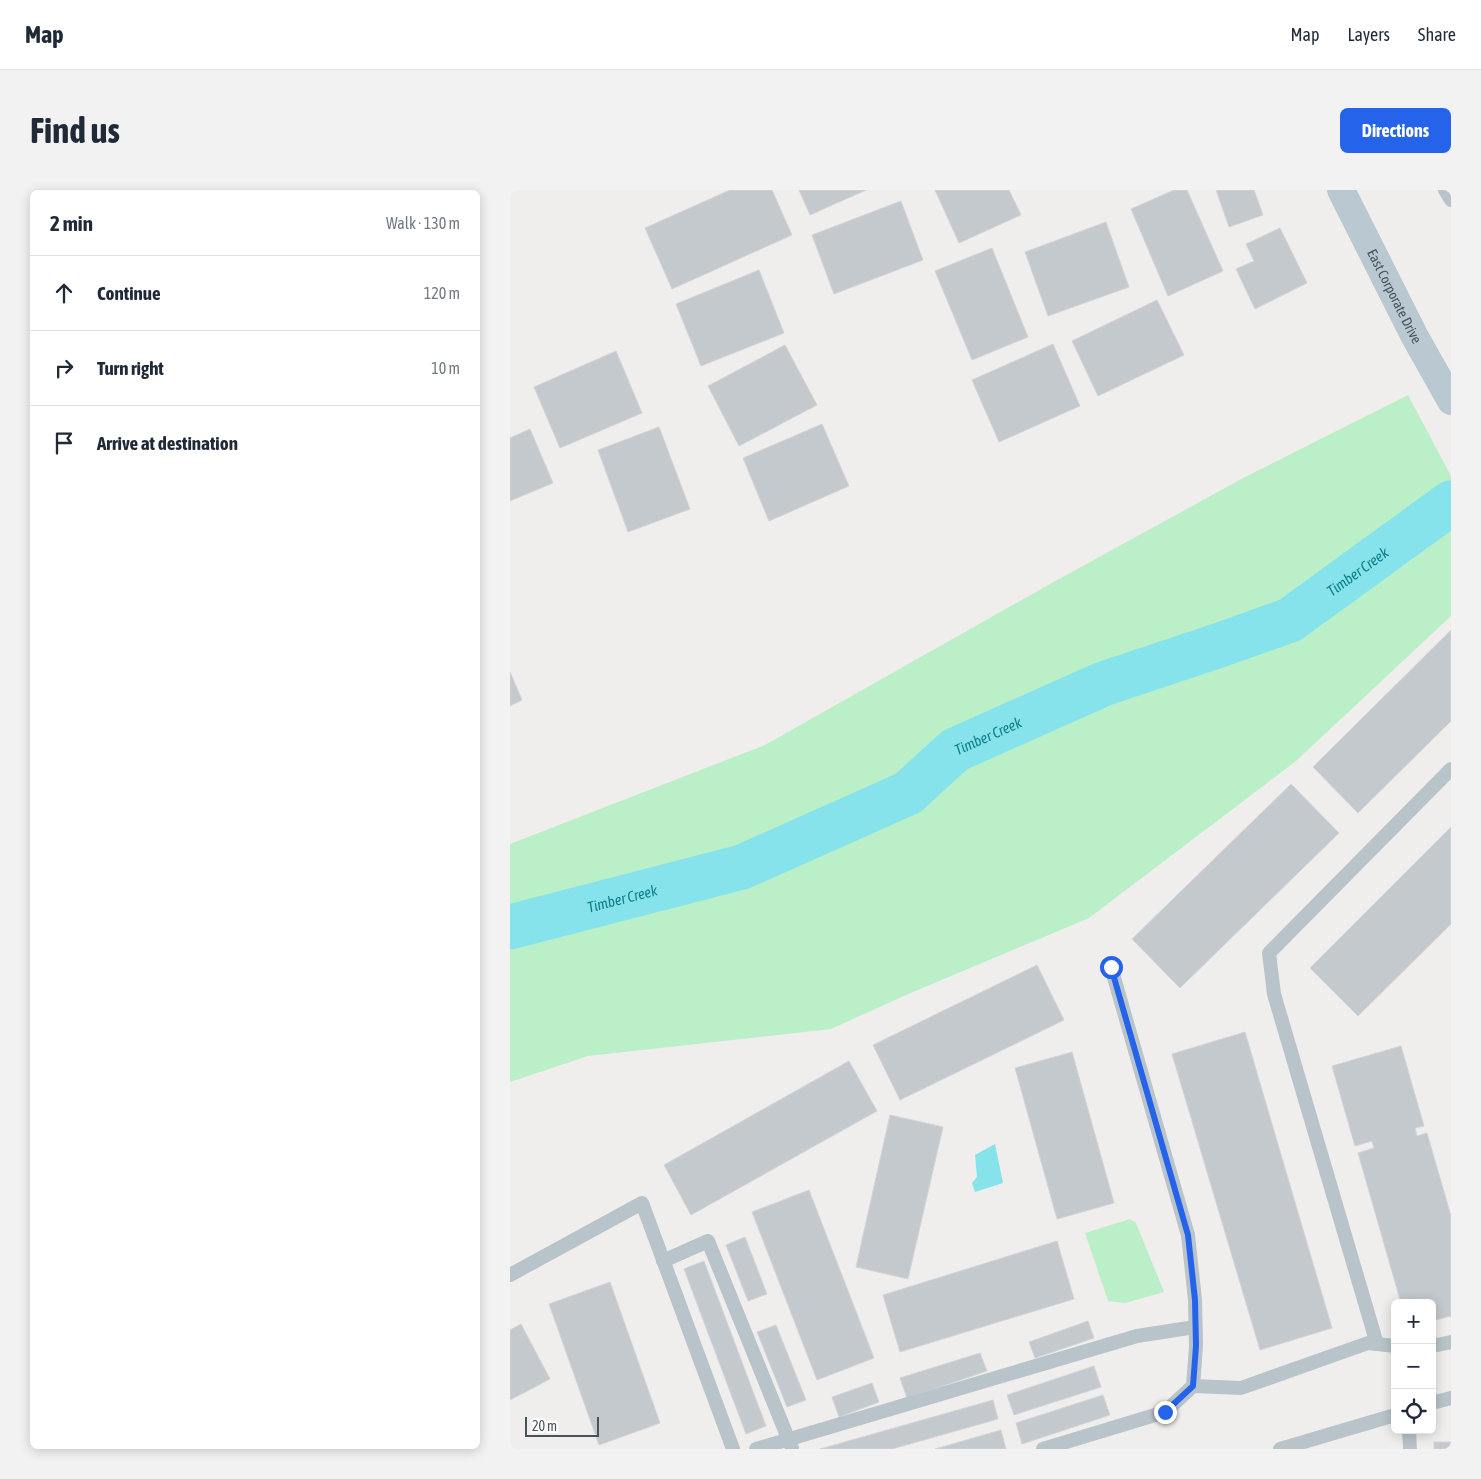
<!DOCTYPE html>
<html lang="en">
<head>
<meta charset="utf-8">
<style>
  :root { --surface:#fff; --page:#f2f2f3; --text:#1f2937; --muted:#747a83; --line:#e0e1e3; --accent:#2563eb }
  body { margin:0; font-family:"Asap Condensed",sans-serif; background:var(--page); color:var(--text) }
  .controls { position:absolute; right:15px; bottom:15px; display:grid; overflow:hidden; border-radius:8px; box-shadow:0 2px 12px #0003 }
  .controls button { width:45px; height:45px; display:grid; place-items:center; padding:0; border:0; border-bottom:1px solid var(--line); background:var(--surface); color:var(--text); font:25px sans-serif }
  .scale { position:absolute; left:15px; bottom:12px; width:74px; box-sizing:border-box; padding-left:5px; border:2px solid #45535a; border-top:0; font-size:14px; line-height:18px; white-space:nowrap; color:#45535a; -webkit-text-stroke:4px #fff; paint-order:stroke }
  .stop { position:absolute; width:15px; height:15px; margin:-11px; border:4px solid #2563eb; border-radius:50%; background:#fff }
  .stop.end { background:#2563eb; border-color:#fff; box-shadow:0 1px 5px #0008 }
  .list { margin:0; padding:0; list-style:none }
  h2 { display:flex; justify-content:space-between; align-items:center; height:65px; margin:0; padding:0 20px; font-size:21px }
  h2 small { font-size:16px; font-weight:400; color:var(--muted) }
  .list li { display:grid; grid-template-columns:32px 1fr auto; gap:15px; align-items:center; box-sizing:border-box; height:75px; padding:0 20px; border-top:1px solid var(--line) }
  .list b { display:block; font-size:19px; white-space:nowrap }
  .list em { font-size:16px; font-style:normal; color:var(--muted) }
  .icon { flex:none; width:28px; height:28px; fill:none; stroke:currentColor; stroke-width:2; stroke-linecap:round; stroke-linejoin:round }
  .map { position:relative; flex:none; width:941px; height:1259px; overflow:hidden; border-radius:8px }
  header { display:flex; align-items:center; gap:30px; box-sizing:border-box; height:70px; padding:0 25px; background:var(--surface); border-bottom:1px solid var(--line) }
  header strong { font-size:24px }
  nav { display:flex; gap:28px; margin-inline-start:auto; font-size:18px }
  .intro { display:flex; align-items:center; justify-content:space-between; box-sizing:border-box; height:120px; padding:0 30px }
  h1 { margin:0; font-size:35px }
  .button { padding:12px 22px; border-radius:8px; background:var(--accent); color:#fff; font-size:18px; font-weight:700 }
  main { display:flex; gap:30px; padding:0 30px }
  aside { flex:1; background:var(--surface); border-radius:8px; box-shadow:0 2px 12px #0003 }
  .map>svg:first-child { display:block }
</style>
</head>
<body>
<header>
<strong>Map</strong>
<nav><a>Map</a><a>Layers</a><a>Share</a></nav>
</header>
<div class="intro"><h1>Find us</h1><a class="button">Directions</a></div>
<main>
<aside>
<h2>2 min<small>Walk · 130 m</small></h2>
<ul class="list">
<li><svg class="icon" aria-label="ahead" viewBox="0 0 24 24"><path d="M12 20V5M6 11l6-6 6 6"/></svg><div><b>Continue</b></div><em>120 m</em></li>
<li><svg class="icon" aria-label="right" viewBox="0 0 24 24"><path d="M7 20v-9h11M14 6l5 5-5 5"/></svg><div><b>Turn right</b></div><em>10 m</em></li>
<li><svg class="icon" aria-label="arrive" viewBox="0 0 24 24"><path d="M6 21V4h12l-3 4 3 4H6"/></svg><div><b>Arrive at destination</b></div></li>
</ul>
</aside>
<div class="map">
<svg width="941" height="1259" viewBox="0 0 941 1259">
  <rect width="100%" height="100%" fill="#f0eded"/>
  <g fill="#baefc8">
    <path d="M898,205L941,286V426L786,571L579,728L396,805L321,839L78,866L0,892V654L255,555L540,394L735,287Z"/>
    <path d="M620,1029L626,1033L654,1102L615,1113L598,1111L575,1043Z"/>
  </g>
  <path fill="#86e3ec" d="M485,954L493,993L465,1002L462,993L467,987L465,965Z"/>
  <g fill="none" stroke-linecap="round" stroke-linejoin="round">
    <path stroke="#86e3ec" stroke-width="45" id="s1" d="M0,737L232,677L398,603L445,560L593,494L710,455L780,430L941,313"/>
  </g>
  <g fill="#c4c9cd" stroke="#d1d4d9">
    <path d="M220,0H262L282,45L162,99L135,38Z"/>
    <path d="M289,0H356L300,25Z"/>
    <path d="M425,0H499L511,25L449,53Z"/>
    <path d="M664,0H677L713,81L658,106L621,19Z"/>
    <path d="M706,0H744L753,25L719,37Z"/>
    <path d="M391,11L413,70L324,104L302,45Z"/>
    <path d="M596,32L619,97L538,126L515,62Z"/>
    <path d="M770,38L797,93L745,119L726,79L744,71L736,54Z"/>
    <path d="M482,58L518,147L462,170L425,81Z"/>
    <path d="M249,80L274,143L191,176L166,114Z"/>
    <path d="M647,110L674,165L588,206L562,151Z"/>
    <path d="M543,154L570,216L489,252L462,190Z"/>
    <path d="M275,155L307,215L229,256L198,196Z"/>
    <path d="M106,161L132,223L50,258L24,197Z"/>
    <path d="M312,234L339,296L259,331L233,268Z"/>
    <path d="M149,237L180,319L118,342L88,260Z"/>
    <path d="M20,239L43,293L0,311V248Z"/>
    <path d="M941,440V531L848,623L803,577Z"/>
    <path d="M0,482L12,510L0,516Z"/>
    <path d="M781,594L829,643L670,798L622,749Z"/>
    <path d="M941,637V734L848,826L800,778Z"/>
    <path d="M527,775L554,830L390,910L363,855Z"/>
    <path d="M735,842L822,1138L750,1160L662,864Z"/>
    <path d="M891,856L914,936L905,938L907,946L917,943L941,1026V1126L922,1131V1113H891L848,963L864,958L862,951L845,956L822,876Z"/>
    <path d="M562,862L604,1013L547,1029L505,878Z"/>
    <path d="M339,871L367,921L181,1025L154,975Z"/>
    <path d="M380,925L433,937L398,1089L346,1077Z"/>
    <path d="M299,1000L364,1168L307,1190L242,1022Z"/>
    <path d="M235,1047L257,1104L238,1111L216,1055Z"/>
    <path d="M547,1051L564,1109L390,1162L373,1105Z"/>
    <path d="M194,1071L256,1236L236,1244L174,1079Z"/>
    <path d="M100,1092L150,1233L89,1255L39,1114Z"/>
    <path d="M578,1131L584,1148L525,1168L519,1152Z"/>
    <path d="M11,1134L40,1189L0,1210V1140Z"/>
    <path d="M266,1135L296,1210L277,1217L247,1142Z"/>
    <path d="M470,1163L477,1181L397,1208L390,1188Z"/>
    <path d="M584,1176L591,1197L504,1225L497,1205Z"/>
    <path d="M362,1193L369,1212L329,1227L322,1207Z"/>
    <path d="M593,1205L600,1225L512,1254L506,1233Z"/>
    <path d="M483,1210L488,1229L382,1259H310Z"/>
    <path d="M491,1240L496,1259H425Z"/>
    <rect x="924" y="1252" width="17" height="7"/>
  </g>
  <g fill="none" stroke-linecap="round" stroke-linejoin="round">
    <g stroke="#b8c4ca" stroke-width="14">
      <path d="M935,0L941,10"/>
      <path d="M153,1071L198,1051L282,1258"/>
      <path d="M0,1085L132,1013L223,1259"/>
      <path d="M867,1154L764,804L759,763L941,579"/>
      <path d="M922,1156L941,1152"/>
      <path d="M683,1196L731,1198L858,1153L885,1156"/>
      <path d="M922,1213L941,1208"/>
      <path d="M899,1240L900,1259"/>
      <path d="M246,1259L627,1146L685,1137"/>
      <path d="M533,1259L655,1222L683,1196L686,1156L685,1110L678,1045L601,777"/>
      <path d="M770,1259L885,1225"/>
    </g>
    <path stroke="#bac8d1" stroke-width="28" id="s2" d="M831,0L905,147L941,211"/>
  </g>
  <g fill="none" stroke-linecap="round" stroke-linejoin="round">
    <path stroke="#2563eb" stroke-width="6" d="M601,777L678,1045L685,1110L686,1156L683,1196L655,1222"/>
  </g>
  <g text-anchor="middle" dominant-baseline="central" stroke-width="4" stroke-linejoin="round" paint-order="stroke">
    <g font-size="14" fill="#45535a" stroke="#fff">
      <text stroke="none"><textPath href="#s2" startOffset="119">East Corporate Drive</textPath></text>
    </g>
    <g font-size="15" font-style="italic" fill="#0c7f89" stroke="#fff">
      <text stroke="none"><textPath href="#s1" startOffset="928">Timber Creek</textPath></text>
      <text stroke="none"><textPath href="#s1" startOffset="521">Timber Creek</textPath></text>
      <text stroke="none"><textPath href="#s1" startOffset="116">Timber Creek</textPath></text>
    </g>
  </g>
</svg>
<div class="controls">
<button>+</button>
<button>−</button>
<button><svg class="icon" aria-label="locate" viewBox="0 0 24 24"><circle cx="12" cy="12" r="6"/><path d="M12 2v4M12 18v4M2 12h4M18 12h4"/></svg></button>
</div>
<div class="scale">20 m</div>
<div class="stop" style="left:601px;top:777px"></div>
<div class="stop end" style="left:655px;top:1222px"></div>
</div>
</main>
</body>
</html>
